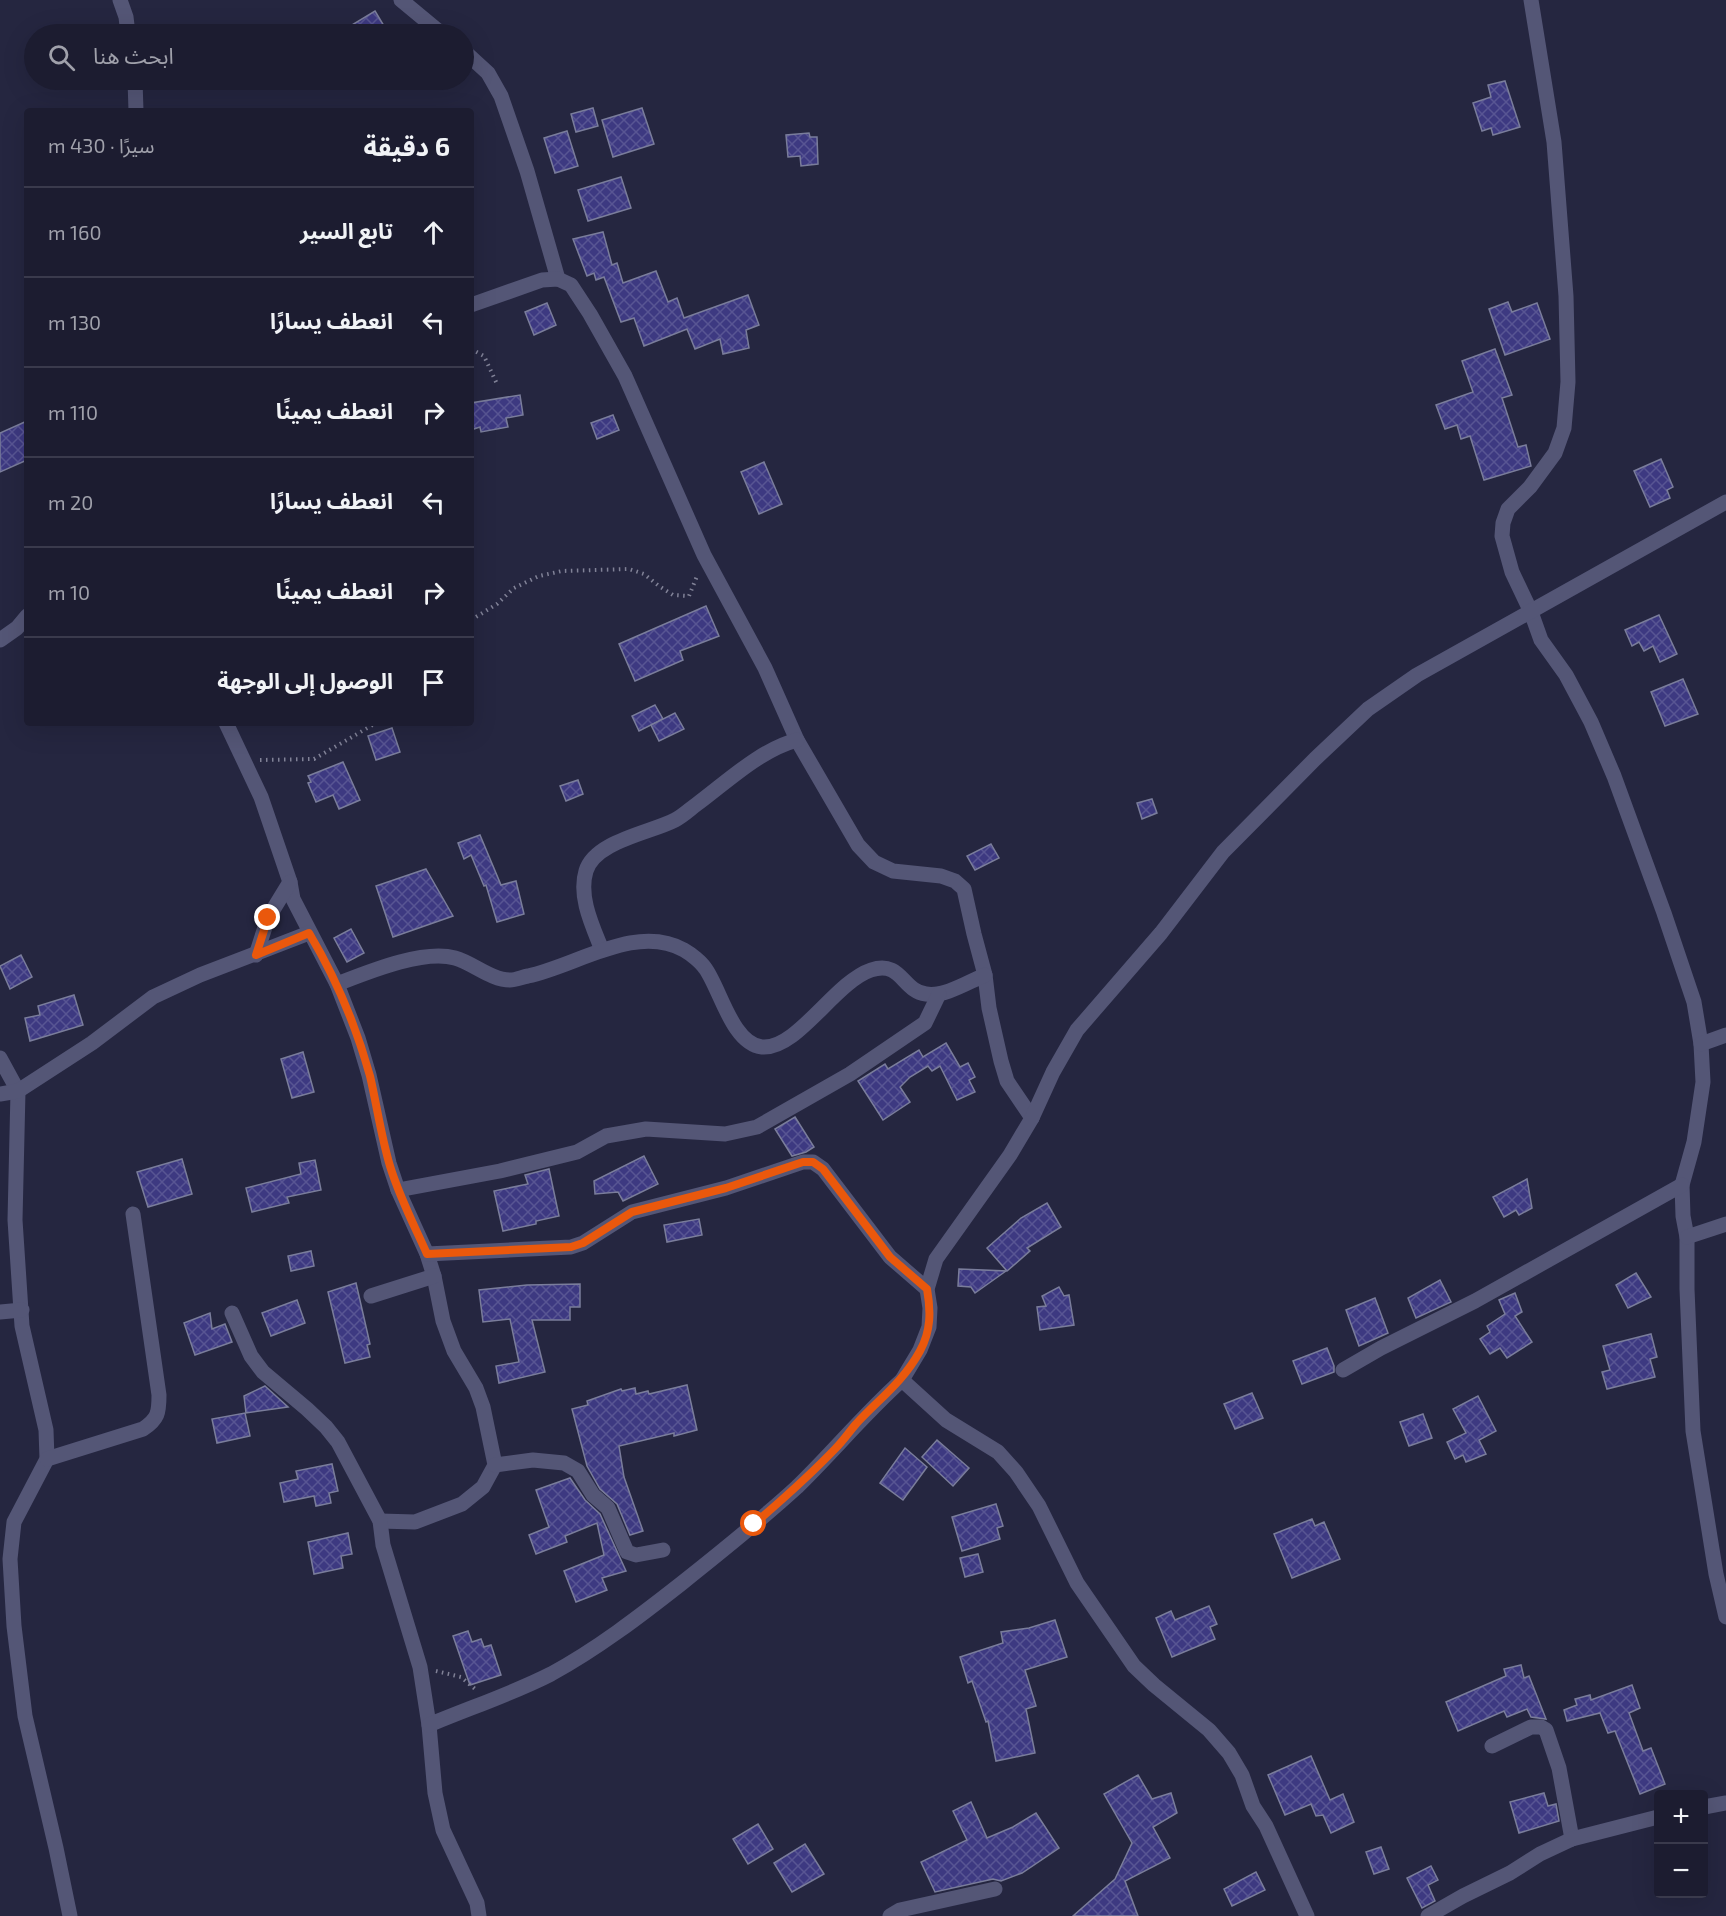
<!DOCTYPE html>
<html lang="ar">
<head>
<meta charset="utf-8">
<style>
  :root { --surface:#1c1c30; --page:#252538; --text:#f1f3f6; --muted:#a0a1ab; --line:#3a3a4c }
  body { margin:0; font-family:"Exo 2","Noto Sans Arabic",sans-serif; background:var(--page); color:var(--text); direction:rtl }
  .controls { position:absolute; right:18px; bottom:18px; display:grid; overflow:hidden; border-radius:6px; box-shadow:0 6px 24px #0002 }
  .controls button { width:54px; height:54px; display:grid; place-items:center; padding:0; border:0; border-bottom:2px solid var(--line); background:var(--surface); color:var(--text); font:30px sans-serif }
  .stop { position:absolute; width:18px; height:18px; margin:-14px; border:4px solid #ea580c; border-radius:50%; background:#fff }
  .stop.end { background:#ea580c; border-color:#fff; box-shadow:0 2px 6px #0008 }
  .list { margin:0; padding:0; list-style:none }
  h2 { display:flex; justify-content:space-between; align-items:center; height:78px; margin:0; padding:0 24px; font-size:26px }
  h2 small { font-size:20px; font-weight:400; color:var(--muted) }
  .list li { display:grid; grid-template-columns:39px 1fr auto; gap:18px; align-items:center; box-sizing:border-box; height:90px; padding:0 24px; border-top:2px solid var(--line) }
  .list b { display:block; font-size:22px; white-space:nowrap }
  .list em { font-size:20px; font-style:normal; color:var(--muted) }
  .icon { flex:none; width:33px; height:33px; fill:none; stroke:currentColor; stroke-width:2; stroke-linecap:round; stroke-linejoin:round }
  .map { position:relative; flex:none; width:1726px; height:1916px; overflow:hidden; direction:ltr }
  .search { position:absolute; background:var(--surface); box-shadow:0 6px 24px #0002; left:24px; top:24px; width:450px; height:66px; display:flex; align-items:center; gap:15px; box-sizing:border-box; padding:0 21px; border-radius:33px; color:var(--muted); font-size:22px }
  .panel { position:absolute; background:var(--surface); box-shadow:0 6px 24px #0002; left:24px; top:108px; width:450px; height:618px; border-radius:6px; direction:rtl }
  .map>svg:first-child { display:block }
</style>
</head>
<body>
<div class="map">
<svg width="1726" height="1916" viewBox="0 0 1726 1916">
  <defs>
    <pattern id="building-cross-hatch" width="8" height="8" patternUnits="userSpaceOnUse" patternTransform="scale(1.5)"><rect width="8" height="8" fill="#3d3981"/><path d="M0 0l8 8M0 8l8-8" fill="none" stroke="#585593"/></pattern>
  </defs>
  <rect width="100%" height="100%" fill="#252640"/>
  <g fill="url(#building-cross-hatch)" stroke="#7a7d9b" stroke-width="1.5">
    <path d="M375,11L384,26L370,34H337Z"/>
    <path d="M1505,81L1520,127L1493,135L1491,128L1482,131L1473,103L1491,97L1488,85Z"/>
    <path d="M593,108L598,126L576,132L571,114Z"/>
    <path d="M642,108L654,144L613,157L602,120Z"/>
    <path d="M567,131L578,166L555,173L544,138Z"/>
    <path d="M809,133L810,137H817L818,164L801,166L800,156L788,157L786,135Z"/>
    <path d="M621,177L631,208L588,221L578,190Z"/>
    <path d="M603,232L612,265L617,263L623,283L656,271L668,302L677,298L684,318L748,295L759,325L746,330L749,348L723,354L720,339L695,349L687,329L644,346L634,318L621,322L604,277L596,280L594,273L587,276L573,239Z"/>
    <path d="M1508,302L1512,312L1537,303L1550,339L1505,355L1489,309Z"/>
    <path d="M547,303L556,325L534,335L525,312Z"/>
    <path d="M1495,349L1512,395L1502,398L1518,447L1526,445L1531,466L1484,480L1470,436L1461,439L1457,425L1445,429L1436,405L1473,392L1462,361Z"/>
    <path d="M520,395L523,415L506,418L508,427L481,432L480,427L471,430V403Z"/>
    <path d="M613,415L619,430L597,439L591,423Z"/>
    <path d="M27,421V460L0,472V433Z"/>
    <path d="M1661,459L1673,487L1667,490L1670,498L1650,507L1634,471Z"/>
    <path d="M764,462L782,504L759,514L741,472Z"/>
    <path d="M706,606L719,636L680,651L683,660L635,681L619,644Z"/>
    <path d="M1659,615L1677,654L1660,662L1653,646L1644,651L1639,642L1632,646L1625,630Z"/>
    <path d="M1683,679L1698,714L1665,726L1651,692Z"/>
    <path d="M655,705L663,719L639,731L632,716Z"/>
    <path d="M675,713L684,729L659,741L651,725Z"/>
    <path d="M392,728L400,752L376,760L368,736Z"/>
    <path d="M343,762L360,800L339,809L333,795L316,802L308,783L311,782L308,776Z"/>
    <path d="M578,780L583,794L566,801L560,786Z"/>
    <path d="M1152,799L1157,813L1142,819L1137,803Z"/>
    <path d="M480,835L501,885L516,881L524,914L497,922L486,885L484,886L471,855L464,859L458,843Z"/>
    <path d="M991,844L999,858L975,870L967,856Z"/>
    <path d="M426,869L453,916L393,937L376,886Z"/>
    <path d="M351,929L364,953L347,962L334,938Z"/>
    <path d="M21,955L32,977L10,989L0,966Z"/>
    <path d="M74,995L83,1025L30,1041L25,1018L40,1015L38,1006Z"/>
    <path d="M946,1043L960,1067L968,1063L975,1077L969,1080L975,1092L957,1100L940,1066L932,1071L928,1066L910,1077L900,1087L910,1102L883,1120L858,1081L885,1064L888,1069L919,1050L923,1057Z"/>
    <path d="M303,1052L314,1092L292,1098L281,1059Z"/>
    <path d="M795,1117L814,1147L806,1152L792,1156L775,1129Z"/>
    <path d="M644,1156L658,1184L623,1201L618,1192L595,1194L594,1181Z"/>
    <path d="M182,1159L192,1194L148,1207L137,1172Z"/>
    <path d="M315,1160L321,1190L287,1197L289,1203L252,1212L246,1188L301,1174L299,1163Z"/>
    <path d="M549,1169L559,1216L536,1221V1224L503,1231L494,1191L528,1184L525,1175Z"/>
    <path d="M1527,1179L1532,1208L1519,1215L1516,1210L1504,1217L1493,1197Z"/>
    <path d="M1047,1203L1061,1227L1027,1248L1030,1251L1007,1271L987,1248L1021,1218Z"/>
    <path d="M699,1219L702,1235L667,1242L664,1225Z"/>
    <path d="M311,1251L314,1266L291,1271L288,1256Z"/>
    <path d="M959,1269L1006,1271L975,1293L971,1287L958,1286Z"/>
    <path d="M1636,1273L1651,1297L1628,1308L1616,1285Z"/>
    <path d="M1440,1280L1451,1302L1416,1318L1408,1298Z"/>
    <path d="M356,1283L370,1344L367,1345L370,1357L345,1363L328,1292Z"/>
    <path d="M580,1284V1307H570V1320H532L545,1372L499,1383L496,1366L519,1362L510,1319L483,1322L479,1290L527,1285Z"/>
    <path d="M1059,1287L1064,1296L1069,1295L1074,1325L1040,1330L1037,1307L1046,1306L1042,1296Z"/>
    <path d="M1515,1293L1522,1312L1515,1316L1532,1342L1507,1358L1500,1348L1490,1354L1480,1339L1490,1332L1487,1326L1505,1314L1499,1300Z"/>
    <path d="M1375,1298L1388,1333L1359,1346L1346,1310Z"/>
    <path d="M297,1300L305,1323L271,1336L262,1313Z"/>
    <path d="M210,1313L212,1329L225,1324L232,1342L195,1355L184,1323Z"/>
    <path d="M1651,1334L1657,1357L1650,1359L1655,1377L1607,1389L1602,1372L1610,1370L1603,1346Z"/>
    <path d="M1327,1348L1334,1366V1372L1302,1384L1293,1361Z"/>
    <path d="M687,1385L697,1430L674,1436V1433L619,1446L624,1477L643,1531L630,1535L617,1504L600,1489L587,1466L572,1409L588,1405L587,1401L621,1389L622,1391L635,1388L636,1394L648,1391L649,1394Z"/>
    <path d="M265,1386L288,1407L246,1413L244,1396Z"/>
    <path d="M1252,1393L1263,1418L1235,1429L1224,1404Z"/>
    <path d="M1478,1396L1496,1431L1479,1440L1486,1454L1466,1462L1463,1455L1455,1459L1447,1442L1466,1433L1453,1409Z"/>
    <path d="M245,1413L250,1436L217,1443L212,1419Z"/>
    <path d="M1423,1414L1432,1438L1409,1446L1400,1422Z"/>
    <path d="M937,1440L969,1468L953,1486L922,1457Z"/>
    <path d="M905,1448L927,1467L903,1500L880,1483Z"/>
    <path d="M332,1464L338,1491L329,1493L331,1503L316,1506L314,1496L284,1502L280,1483L298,1479L296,1471Z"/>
    <path d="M570,1478L585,1500L600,1514L626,1571L602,1578L607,1590L576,1602L564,1571L604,1555L597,1523L565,1536L567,1542L536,1554L529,1535L549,1527L536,1490Z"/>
    <path d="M996,1504L1003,1526L997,1528L1000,1539L962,1551L952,1517Z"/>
    <path d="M1312,1519L1315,1526L1324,1522L1340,1559L1292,1578L1274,1534Z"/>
    <path d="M348,1533L352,1554L341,1556L343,1568L314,1574L308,1542Z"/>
    <path d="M978,1554L983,1572L965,1577L960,1558Z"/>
    <path d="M1209,1606L1217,1624L1210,1627L1215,1639L1172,1657L1156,1618L1171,1611L1175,1620Z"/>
    <path d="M1055,1620L1067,1657L1025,1670L1036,1706L1026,1709L1035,1753L996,1761L988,1721L986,1722L972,1681L968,1683L960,1657L1003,1643L1001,1632L1029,1628Z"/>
    <path d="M468,1631L472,1642L481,1639L484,1647L491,1645L501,1675L470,1685L453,1636Z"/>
    <path d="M1521,1665L1524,1678L1529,1676L1546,1719L1531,1717L1527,1709L1507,1717L1504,1711L1458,1731L1446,1702L1506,1676L1504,1669Z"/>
    <path d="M1632,1685L1640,1708L1629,1713L1643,1751L1651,1748L1665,1784L1640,1794L1615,1731L1608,1733L1600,1713L1567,1721L1564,1710L1577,1705L1575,1699L1590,1695L1591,1700Z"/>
    <path d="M1311,1756L1330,1800L1343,1794L1354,1822L1331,1833L1323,1815L1316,1816L1311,1804L1285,1815L1268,1775Z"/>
    <path d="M1138,1775L1152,1799L1171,1793L1177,1813L1153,1827L1170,1858L1125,1881L1138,1916H1073L1115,1879L1132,1843L1104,1794Z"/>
    <path d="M1544,1793L1548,1806L1556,1804L1559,1821L1519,1833L1510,1802Z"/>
    <path d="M971,1802L987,1838L1013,1827L1036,1813L1059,1848L1022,1873L1001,1881L993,1879L935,1892L921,1862L967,1840L953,1811Z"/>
    <path d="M758,1824L773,1849L748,1864L733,1839Z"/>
    <path d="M805,1844L824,1874L792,1892L774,1863Z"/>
    <path d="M1381,1847L1389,1869L1374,1874L1366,1852Z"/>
    <path d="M1431,1866L1438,1880L1428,1885L1435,1901L1422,1908L1407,1878Z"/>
    <path d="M1256,1872L1265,1890L1232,1906L1224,1889Z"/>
  </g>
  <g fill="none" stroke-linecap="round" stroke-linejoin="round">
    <g stroke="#818297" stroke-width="4" stroke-dasharray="1.5 4.5" stroke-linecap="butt">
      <path d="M471,349L484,356L497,384"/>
      <path d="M471,620L497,604L514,588L539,576L562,571L629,569L644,574L659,586L673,595L689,596L697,576"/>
      <path d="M260,760L314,759L376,723"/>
      <path d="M436,1671L461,1677L475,1689"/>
    </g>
    <g stroke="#545676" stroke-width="15">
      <path d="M120,0L126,17L128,34"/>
      <path d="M401,0L442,34"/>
      <path d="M1531,0L1554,142L1566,296L1568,382L1564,428L1555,453L1530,487L1508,509L1503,523L1502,536L1512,572L1531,612L1541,640L1566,675L1591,722L1614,776L1664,913L1694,1002L1701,1044L1703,1082L1694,1142L1682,1185L1683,1216L1687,1237V1289L1693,1431L1716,1574L1726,1617"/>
      <path d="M464,51L488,73L501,96L527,171L558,279"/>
      <path d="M135,80L136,111"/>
      <path d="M471,305L542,280L558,279L571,285L590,314L625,376L704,555L765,668L797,740L858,845L874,862L893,871L941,876L955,881L964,889L974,934L985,975L989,1008L1001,1061L1007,1081L1032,1118"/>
      <path d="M0,640L17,628L27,616"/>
      <path d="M226,723L261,797L290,882L293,899L337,984L358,1038L369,1075L389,1163L398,1190L427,1254L434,1276L443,1321L454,1351L476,1388L483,1407L495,1465L483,1487L462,1504L415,1522L380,1521"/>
      <path d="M602,950C593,927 578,897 586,871C595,841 650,833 675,820C683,816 690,809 697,804C728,781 760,750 797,740"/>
      <path d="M256,955L268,918L290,882"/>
      <path d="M337,984C368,972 423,949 455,958C473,963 491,980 510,980C516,980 522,977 528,976C576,966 636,923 684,950C691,954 701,962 705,968C720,988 732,1044 762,1047C797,1050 835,982 871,970C902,960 902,991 926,994C945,997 968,982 985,975"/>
      <path d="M1701,1044L1726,1035"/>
      <path d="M0,1058L18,1091L15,1220L22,1326L46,1430L47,1459L14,1522L10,1559L14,1626L25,1716L56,1848L70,1916"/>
      <path d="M0,1094L18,1091L92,1043L153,997L200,975L309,933"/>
      <path d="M398,1190L500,1171L577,1152L606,1136L646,1129L725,1134L757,1127L850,1074L925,1023L939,994"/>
      <path d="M1687,1237L1726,1224"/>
      <path d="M427,1254L571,1247L583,1243L632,1212L726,1188L803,1162H813L823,1169L890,1257L927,1289"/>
      <path d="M371,1296L434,1276"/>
      <path d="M0,1312L22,1310"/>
      <path d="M232,1313L251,1356L263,1372L307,1409L326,1427L338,1442L380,1521L383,1545L420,1667L429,1725L435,1793L443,1830L477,1903L479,1916"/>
      <path d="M1343,1370L1381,1348L1475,1301L1682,1185"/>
      <path d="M902,1380L920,1350L929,1327L930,1308L927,1289L936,1259L1010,1155L1032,1118L1053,1072L1077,1030L1161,933L1223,852L1315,759L1368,709L1417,675L1726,502"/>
      <path d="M47,1459L143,1429C158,1419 159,1413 159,1395L133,1214"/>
      <path d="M495,1465L533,1460L564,1463L578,1471L593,1495L608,1508L627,1552L636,1555L663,1550"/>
      <path d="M429,1725C469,1708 512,1694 551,1674C597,1649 640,1616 682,1583C721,1552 760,1521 797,1487C833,1452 865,1413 902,1380L946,1420L998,1452L1016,1472L1039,1506L1077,1583L1134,1666L1154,1685L1209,1730L1229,1753L1242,1775L1253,1806L1266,1826L1307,1916"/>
      <path d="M1492,1746L1531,1727H1541L1546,1730L1559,1768L1572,1839"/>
      <path d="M1704,1807L1726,1803"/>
      <path d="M890,1916L900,1910L995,1889"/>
      <path d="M1428,1916L1463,1896L1510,1873L1540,1854L1572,1839L1658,1817"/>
    </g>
  </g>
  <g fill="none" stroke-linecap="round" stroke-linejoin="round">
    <path stroke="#ea580c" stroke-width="8" d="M268,918L256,955L309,933C336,978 356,1026 370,1076C377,1106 381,1136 390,1166C399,1196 414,1225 427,1254L571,1247L583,1243L632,1212L726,1188L803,1162H813L823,1169L890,1257L927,1289C931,1311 931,1331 920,1351C903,1382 879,1399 856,1424C849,1432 843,1441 835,1449C810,1475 782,1500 754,1524"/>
  </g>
</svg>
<div class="controls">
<button>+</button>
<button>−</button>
</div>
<div class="stop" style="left:754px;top:1524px"></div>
<div class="stop end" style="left:268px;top:918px"></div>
<div class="search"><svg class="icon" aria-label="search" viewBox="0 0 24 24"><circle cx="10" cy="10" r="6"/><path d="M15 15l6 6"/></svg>ابحث هنا</div>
<section class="panel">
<h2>6 دقيقة<small>سيرًا · 430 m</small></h2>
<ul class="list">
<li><svg class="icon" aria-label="ahead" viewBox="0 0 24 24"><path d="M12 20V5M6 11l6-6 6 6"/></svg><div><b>تابع السير</b></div><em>160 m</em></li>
<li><svg class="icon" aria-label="left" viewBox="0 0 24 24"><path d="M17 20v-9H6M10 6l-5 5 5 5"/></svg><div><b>انعطف يسارًا</b></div><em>130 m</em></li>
<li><svg class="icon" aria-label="right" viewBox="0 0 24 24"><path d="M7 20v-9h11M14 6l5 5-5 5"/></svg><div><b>انعطف يمينًا</b></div><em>110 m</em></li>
<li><svg class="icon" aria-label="left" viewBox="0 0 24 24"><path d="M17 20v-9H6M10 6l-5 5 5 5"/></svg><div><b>انعطف يسارًا</b></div><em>20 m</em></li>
<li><svg class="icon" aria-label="right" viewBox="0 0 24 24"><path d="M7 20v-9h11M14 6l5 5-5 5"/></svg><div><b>انعطف يمينًا</b></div><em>10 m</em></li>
<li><svg class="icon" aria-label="arrive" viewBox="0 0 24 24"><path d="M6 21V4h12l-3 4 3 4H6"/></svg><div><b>الوصول إلى الوجهة</b></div></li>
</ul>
</section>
</div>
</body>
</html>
